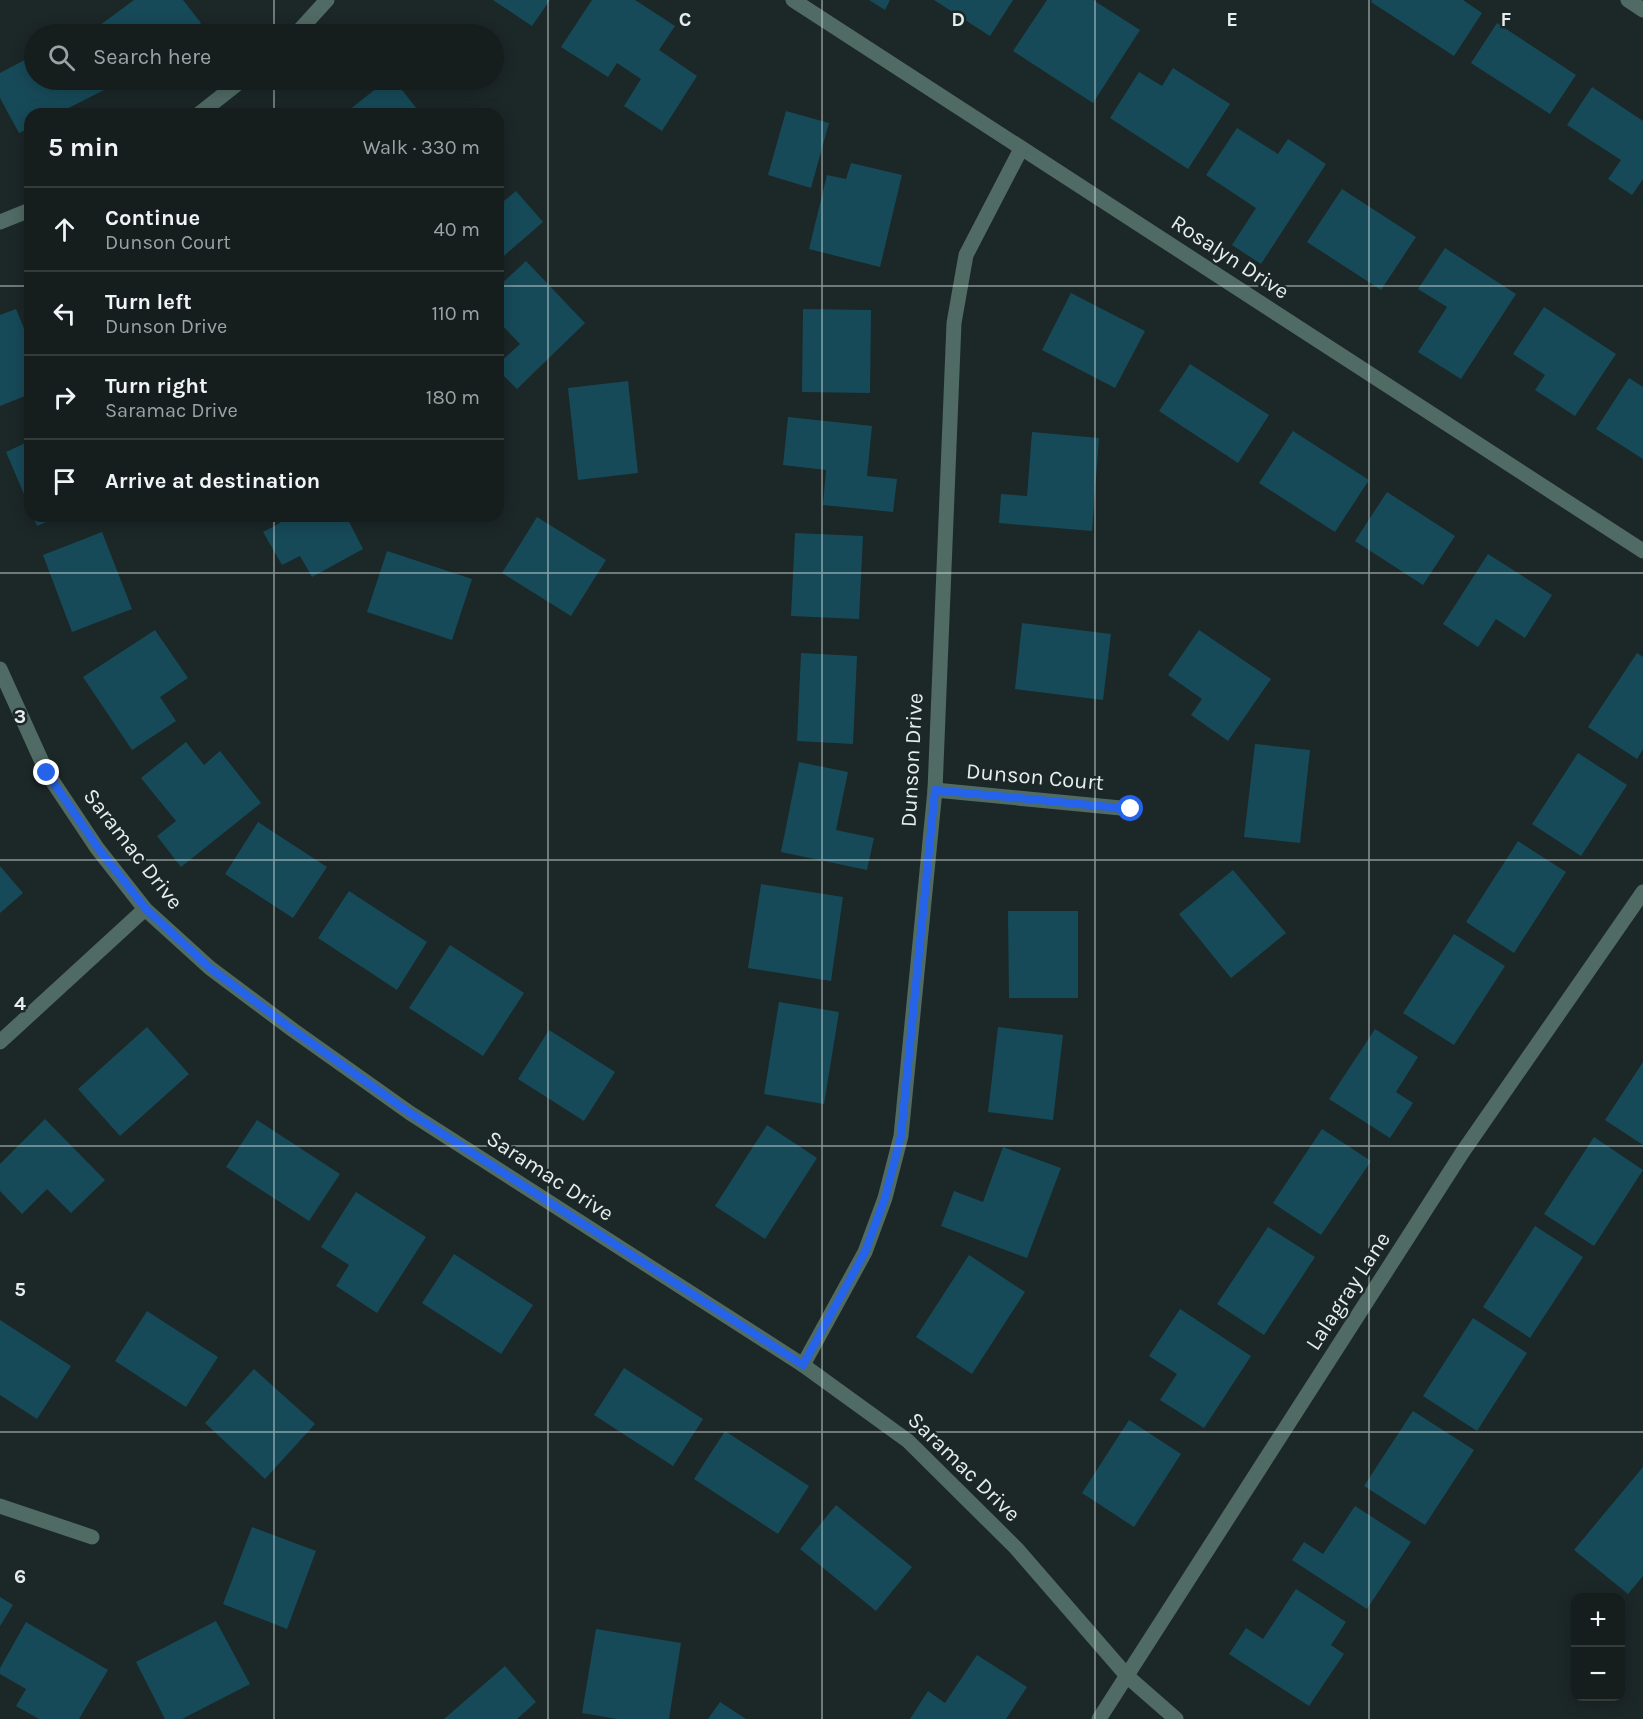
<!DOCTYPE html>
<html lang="en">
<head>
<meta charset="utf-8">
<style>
  :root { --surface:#151d1d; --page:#1e2626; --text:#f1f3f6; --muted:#9da2a4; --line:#343b3b }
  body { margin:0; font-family:Karla,sans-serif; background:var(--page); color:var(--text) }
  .controls { position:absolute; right:18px; bottom:18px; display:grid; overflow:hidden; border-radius:12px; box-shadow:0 3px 15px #0003 }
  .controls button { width:54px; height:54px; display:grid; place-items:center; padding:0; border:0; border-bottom:2px solid var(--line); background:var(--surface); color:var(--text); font:30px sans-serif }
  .stop { position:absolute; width:18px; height:18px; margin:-14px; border:4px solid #2563eb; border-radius:50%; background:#fff }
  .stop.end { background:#2563eb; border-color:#fff; box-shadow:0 2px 6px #0008 }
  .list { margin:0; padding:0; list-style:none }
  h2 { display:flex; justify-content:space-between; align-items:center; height:78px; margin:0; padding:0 24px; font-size:26px }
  h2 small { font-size:20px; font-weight:400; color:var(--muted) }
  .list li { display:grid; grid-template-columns:39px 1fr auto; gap:18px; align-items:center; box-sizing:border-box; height:84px; padding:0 24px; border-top:2px solid var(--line) }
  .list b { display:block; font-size:22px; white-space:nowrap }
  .list p { margin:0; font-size:20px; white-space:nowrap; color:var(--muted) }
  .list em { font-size:20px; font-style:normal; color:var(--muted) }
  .icon { flex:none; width:33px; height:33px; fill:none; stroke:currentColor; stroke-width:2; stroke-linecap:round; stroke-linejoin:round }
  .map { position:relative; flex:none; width:1643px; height:1719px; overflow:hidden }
  .search { position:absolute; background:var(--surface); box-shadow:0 3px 15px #0003; left:24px; top:24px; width:480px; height:66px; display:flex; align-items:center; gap:15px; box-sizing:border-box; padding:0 21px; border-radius:33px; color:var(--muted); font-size:22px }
  .panel { position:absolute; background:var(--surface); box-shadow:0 3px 15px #0003; left:24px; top:108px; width:480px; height:414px; border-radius:18px }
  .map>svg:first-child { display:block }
</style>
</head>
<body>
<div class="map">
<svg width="1643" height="1719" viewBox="0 0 1643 1719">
  <rect width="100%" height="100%" fill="#1c2727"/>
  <g fill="#174a59">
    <path d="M134,0H183L201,23L186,34H94L92,31Z"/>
    <path d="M493,0H550L532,26Z"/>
    <path d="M592,0H635L675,26L659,50L697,76L662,131L624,106L641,79L617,63L608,77L561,47Z"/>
    <path d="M869,0H890L885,10Z"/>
    <path d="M934,0H1013L990,36Z"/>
    <path d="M1047,0H1093L1140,30L1093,103L1013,51Z"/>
    <path d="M1372,0H1463L1482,13L1454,56L1371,2Z"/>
    <path d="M1497,23L1576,75L1550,114L1471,63Z"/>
    <path d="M34,55V80H99L104,90L57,114H30V128L19,133L0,98V73Z"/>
    <path d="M1173,68L1230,104L1188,169L1110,118L1139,72L1162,86Z"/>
    <path d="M387,80H394L421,114H344Z"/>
    <path d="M1592,87L1643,121V179L1632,195L1608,179L1621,160L1567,125Z"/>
    <path d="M786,111L829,123L811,188L768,175Z"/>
    <path d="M1237,128L1278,154L1288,139L1326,164L1261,264L1232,245L1256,208L1206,175Z"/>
    <path d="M851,163L902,175L880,267L809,249L827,175L846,179Z"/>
    <path d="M1342,189L1416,237L1381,290L1307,242Z"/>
    <path d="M516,191L543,222L498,261V206Z"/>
    <path d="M1445,248L1516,294L1461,379L1418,352L1447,307L1418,289Z"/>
    <path d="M526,261L585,323L517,389L498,370V364L520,344L498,321V287Z"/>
    <path d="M1071,293L1145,331L1115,388L1042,350Z"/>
    <path d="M1544,307L1616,354L1575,416L1535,390L1545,375L1513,354Z"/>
    <path d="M16,309L30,343V394L0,406V315Z"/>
    <path d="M803,309L871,310L870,393L802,392Z"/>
    <path d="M1190,364L1269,415L1238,463L1159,411Z"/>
    <path d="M1629,378L1643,387V459L1596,429Z"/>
    <path d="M628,381L638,473L578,480L568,388Z"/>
    <path d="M788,417L872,426L867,476L897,479L893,512L823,505L826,470L783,465Z"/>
    <path d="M1293,431L1369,480L1335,532L1259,483Z"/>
    <path d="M1032,432L1099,438L1092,531L999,523L1001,494L1027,496Z"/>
    <path d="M30,441V508L6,452Z"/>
    <path d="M1387,492L1455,536L1423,585L1355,541Z"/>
    <path d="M33,516H61L37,526Z"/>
    <path d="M277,516H346L363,549L312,577L300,556L282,565L263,532L280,523Z"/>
    <path d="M537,517L606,560L571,616L502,573Z"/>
    <path d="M102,532L132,609L72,632L43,555Z"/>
    <path d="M795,533L863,536L859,619L791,616Z"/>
    <path d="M387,551L472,579L452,640L367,612Z"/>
    <path d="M1488,554L1552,595L1525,638L1496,619L1478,647L1443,624Z"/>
    <path d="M1022,623L1111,634L1103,700L1015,689Z"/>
    <path d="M155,630L188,678L160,697L176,721L132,750L83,677Z"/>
    <path d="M1199,630L1271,679L1228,741L1191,715L1202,699L1168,675Z"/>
    <path d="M801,653L857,656L853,744L797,741Z"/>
    <path d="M1637,653L1643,657V749L1637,759L1588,727Z"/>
    <path d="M186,742L204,765L220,751L261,803L181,867L157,836L176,821L141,778Z"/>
    <path d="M1255,744L1310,750L1300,843L1244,837Z"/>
    <path d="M1578,753L1627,785L1581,856L1532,824Z"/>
    <path d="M799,762L848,772L836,830L874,838L867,870L781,852Z"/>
    <path d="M258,822L327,867L293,918L225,874Z"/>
    <path d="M1518,841L1566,872L1514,953L1466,922Z"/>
    <path d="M0,866L23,893L0,913Z"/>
    <path d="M1233,870L1286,933L1231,978L1179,914Z"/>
    <path d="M761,884L843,897L831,981L748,968Z"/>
    <path d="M349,891L427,942L397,990L318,938Z"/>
    <path d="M1008,911H1078V998H1009Z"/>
    <path d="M1454,934L1505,966L1454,1045L1403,1013Z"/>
    <path d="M450,945L524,993L483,1056L409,1008Z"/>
    <path d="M779,1002L839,1012L824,1104L764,1094Z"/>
    <path d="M147,1027L189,1074L120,1136L78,1089Z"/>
    <path d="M998,1027L1063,1035L1053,1120L988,1112Z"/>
    <path d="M1375,1029L1418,1057L1396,1092L1413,1103L1390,1138L1329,1099Z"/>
    <path d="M549,1030L615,1072L584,1121L518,1079Z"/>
    <path d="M1643,1062V1145L1605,1120Z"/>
    <path d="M45,1119L105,1180L71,1213L47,1189L22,1214L0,1191V1164Z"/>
    <path d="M257,1120L340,1174L309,1221L226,1167Z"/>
    <path d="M767,1125L817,1158L765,1239L715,1206Z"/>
    <path d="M1322,1129L1371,1161L1321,1235L1273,1203Z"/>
    <path d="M1594,1137L1643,1170L1594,1246L1544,1214Z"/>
    <path d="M1003,1147L1061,1168L1027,1258L941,1226L954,1191L983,1202Z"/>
    <path d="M356,1192L426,1237L377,1313L336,1286L349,1265L321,1247Z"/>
    <path d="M1535,1226L1583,1257L1530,1338L1483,1307Z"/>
    <path d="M1268,1227L1315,1257L1264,1335L1217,1304Z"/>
    <path d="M454,1254L533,1305L501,1354L422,1303Z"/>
    <path d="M969,1255L1025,1292L972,1374L916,1337Z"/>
    <path d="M1180,1309L1251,1356L1204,1428L1160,1400L1177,1374L1149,1356Z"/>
    <path d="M147,1311L218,1357L186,1407L115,1361Z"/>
    <path d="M1473,1318L1527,1353L1477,1431L1423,1396Z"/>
    <path d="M0,1320L71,1366L37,1419L0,1395Z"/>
    <path d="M624,1368L703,1419L673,1466L594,1415Z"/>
    <path d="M254,1369L315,1424L265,1479L205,1423Z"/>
    <path d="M1413,1411L1474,1450L1425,1525L1364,1486Z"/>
    <path d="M1129,1420L1181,1454L1134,1527L1082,1493Z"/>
    <path d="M725,1431L809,1486L778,1534L694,1479Z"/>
    <path d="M1643,1467V1576L1628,1594L1574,1550Z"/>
    <path d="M836,1505L912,1567L876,1611L800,1549Z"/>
    <path d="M1355,1506L1411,1542L1367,1609L1292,1560L1304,1542L1323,1554Z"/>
    <path d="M252,1527L316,1551L287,1629L223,1604Z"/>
    <path d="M1296,1589L1346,1622L1331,1645L1344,1654L1309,1706L1229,1654L1246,1628L1263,1639Z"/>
    <path d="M0,1597L13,1605L0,1626Z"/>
    <path d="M216,1621L250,1684L182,1719H165L136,1662Z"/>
    <path d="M26,1622L108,1670L79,1719H39L16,1706L26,1689L0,1674V1668Z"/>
    <path d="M596,1629L681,1643L669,1719H617L582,1713Z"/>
    <path d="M977,1655L1027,1687L1006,1719H910L928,1691L945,1703Z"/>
    <path d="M505,1666L536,1702L517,1719H444Z"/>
    <path d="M720,1702L746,1719H708Z"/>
  </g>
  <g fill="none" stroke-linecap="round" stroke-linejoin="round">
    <g stroke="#506a64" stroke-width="15">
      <path d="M793,0L1643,551"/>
      <path d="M1628,0L1643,10"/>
      <path d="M296,34L327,0"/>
      <path d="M199,114L242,80"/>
      <path d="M0,222L30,210"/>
      <path d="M0,669L47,773L97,848L145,909L210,968L293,1030L410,1113L803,1365L908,1441L1016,1548L1128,1677L1176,1719"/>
      <path d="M935,790L1131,809"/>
      <path d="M0,1042L145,909"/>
      <path d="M803,1365L865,1252L885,1198L901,1136L935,790L954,323L966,255L1021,149"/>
      <path d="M0,1506L92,1537"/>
      <path d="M1099,1719L1462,1153L1643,892"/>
    </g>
  </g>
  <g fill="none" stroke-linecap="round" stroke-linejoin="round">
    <path stroke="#2563eb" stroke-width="8" d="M47,773L98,848L146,909L210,968L293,1030L410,1113L803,1365L865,1252L885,1198L901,1136L935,790L1131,809"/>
  </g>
  <path fill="none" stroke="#e6edee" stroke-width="1.5" stroke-opacity="0.55" d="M274,0V34M548,0V1719M822,0V1719M1095,0V1719M1369,0V1719M274,80V114M0,286H30M498,286H1643M274,516V1719M0,573H1643M0,860H1643M0,1146H1643M0,1432H1643"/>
  <g text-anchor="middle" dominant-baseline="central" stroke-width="5" stroke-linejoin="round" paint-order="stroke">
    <g font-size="22" fill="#e6edee" stroke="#1c2727">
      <text transform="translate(1230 257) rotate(33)">Rosalyn Drive</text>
      <text transform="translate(912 760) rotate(-87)">Dunson Drive</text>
      <text transform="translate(1035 777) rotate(5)">Dunson Court</text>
      <text transform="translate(133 849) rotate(52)">Saramac Drive</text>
      <text transform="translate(550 1176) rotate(33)">Saramac Drive</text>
      <text transform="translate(1348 1291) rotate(-57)">Lalagray Lane</text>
      <text transform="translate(964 1467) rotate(44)">Saramac Drive</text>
    </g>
  </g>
  <g font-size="20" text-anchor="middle" font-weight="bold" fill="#e6edee" stroke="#1c2727" stroke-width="5" stroke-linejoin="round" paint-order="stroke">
    <text x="685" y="26">C</text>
    <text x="958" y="26">D</text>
    <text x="1232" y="26">E</text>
    <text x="1506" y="26">F</text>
    <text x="20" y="723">3</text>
    <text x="20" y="1010">4</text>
    <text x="20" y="1296">5</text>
    <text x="20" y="1583">6</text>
  </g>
</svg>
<div class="controls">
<button>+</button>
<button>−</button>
</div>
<div class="stop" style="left:1131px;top:809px"></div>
<div class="stop end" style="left:47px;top:773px"></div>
<div class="search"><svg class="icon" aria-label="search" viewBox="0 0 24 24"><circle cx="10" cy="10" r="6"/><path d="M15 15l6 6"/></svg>Search here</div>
<section class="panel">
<h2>5 min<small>Walk · 330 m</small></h2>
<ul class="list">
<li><svg class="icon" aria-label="ahead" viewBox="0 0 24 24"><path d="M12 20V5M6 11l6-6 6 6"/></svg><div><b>Continue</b><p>Dunson Court</p></div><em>40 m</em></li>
<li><svg class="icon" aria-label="left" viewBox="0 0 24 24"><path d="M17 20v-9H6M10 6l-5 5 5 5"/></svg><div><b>Turn left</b><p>Dunson Drive</p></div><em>110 m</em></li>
<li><svg class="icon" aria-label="right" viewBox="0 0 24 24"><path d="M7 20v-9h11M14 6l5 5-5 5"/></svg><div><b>Turn right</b><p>Saramac Drive</p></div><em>180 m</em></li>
<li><svg class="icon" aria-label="arrive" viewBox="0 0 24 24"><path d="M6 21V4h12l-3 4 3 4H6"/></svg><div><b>Arrive at destination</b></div></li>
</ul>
</section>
</div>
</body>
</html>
